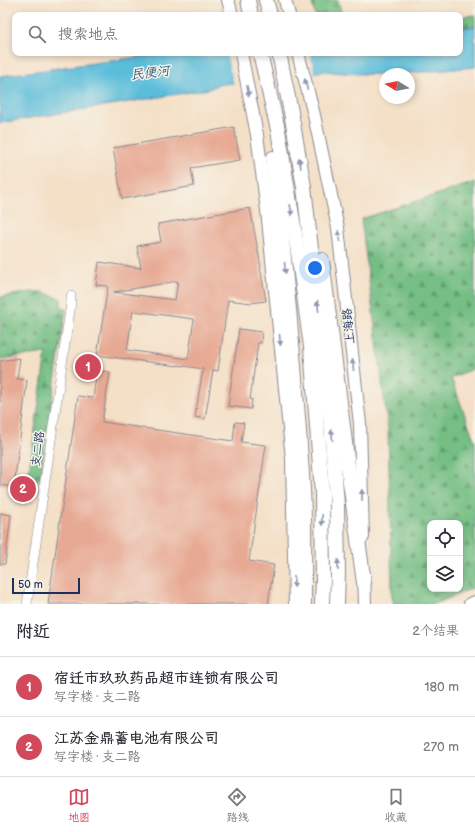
<!DOCTYPE html>
<html lang="zh">
<head>
<meta charset="utf-8">
<style>
  :root { --surface:#fff; --page:#f2f2f3; --text:#2b2b33; --muted:#7c7c81; --line:#e1e1e2; --accent:#d1495b }
  body { margin:0; font-family:"Balsamiq Sans","LXGW WenKai TC",sans-serif; background:var(--page); color:var(--text) }
  .controls { position:absolute; right:12px; bottom:12px; display:grid; overflow:hidden; border-radius:8px; box-shadow:0 2px 6px #0003 }
  .controls button { width:36px; height:36px; display:grid; place-items:center; padding:0; border:0; border-bottom:1px solid var(--line); background:var(--surface); color:var(--text); font:20px sans-serif }
  .compass { position:absolute; left:379px; top:68px; width:36px; height:36px; border-radius:50%; background:var(--surface); box-shadow:0 2px 6px #0003; rotate:280deg }
  .scale { position:absolute; left:12px; bottom:10px; width:68px; box-sizing:border-box; padding-left:4px; border:2px solid #1b2f5e; border-top:0; font-size:11px; line-height:14px; white-space:nowrap; color:#1b2f5e; -webkit-text-stroke:3px #f7f3e8; paint-order:stroke }
  .you { position:absolute; left:315px; top:268px; width:14px; height:14px; margin:-10px; border:3px solid #fff; border-radius:50%; background:#1a73e8; box-shadow:0 0 0 6px #1a73e833 }
  .badge { display:grid; place-items:center; width:26px; height:26px; border-radius:50%; background:var(--accent); color:#fff; font-size:13px; font-weight:700 }
  .pin { position:absolute; translate:-50% -50%; border:2px solid #fff; box-shadow:0 1px 4px #0006 }
  .list { margin:0; padding:0; list-style:none }
  h2 { display:flex; justify-content:space-between; align-items:center; height:52px; margin:0; padding:0 16px; font-size:17px }
  h2 small { font-size:13px; font-weight:400; color:var(--muted) }
  .list li { display:grid; grid-template-columns:26px 1fr auto; gap:12px; align-items:center; box-sizing:border-box; height:60px; padding:0 16px; border-top:1px solid var(--line) }
  .list b { display:block; font-size:15px; white-space:nowrap }
  .list p { margin:0; font-size:13px; white-space:nowrap; color:var(--muted) }
  .list em { font-size:13px; font-style:normal; color:var(--muted) }
  .icon { flex:none; width:22px; height:22px; fill:none; stroke:currentColor; stroke-width:2; stroke-linecap:round; stroke-linejoin:round }
  .map { position:relative; flex:none; width:475px; height:604px; overflow:hidden }
  .search { position:absolute; background:var(--surface); box-shadow:0 2px 6px #0003; left:12px; right:12px; top:12px; height:44px; display:flex; align-items:center; gap:10px; box-sizing:border-box; padding:0 14px; border-radius:8px; color:var(--muted); font-size:15px }
  .sheet { height:172px; background:var(--surface) }
  nav { display:flex; justify-content:space-around; align-items:center; box-sizing:border-box; height:56px; border-top:1px solid var(--line); background:var(--surface); font-size:11px; color:var(--muted) }
  nav a { display:grid; justify-items:center; gap:2px }
  nav .on { color:var(--accent) }
  .map>svg:first-child { display:block }
</style>
</head>
<body>
<div class="map">
<svg width="475" height="604" viewBox="0 0 475 604">
  <defs>
    <pattern id="forest-firs" width="22" height="20" patternUnits="userSpaceOnUse"><rect width="22" height="20" fill="#75be84"/><path d="M5 1l3.5 6h-7zM16 11l3.5 6h-7z" fill="#5f9b6f"/></pattern>
  </defs>
  <rect width="100%" height="100%" fill="#f7f3e8"/>
  <filter id="ink" filterUnits="userSpaceOnUse"><feTurbulence type="fractalNoise" baseFrequency=".025" numOctaves="2"/><feDisplacementMap in="SourceGraphic" scale="8" xChannelSelector="R" yChannelSelector="G"/><feConvolveMatrix kernelMatrix="1 2 1 2 8 2 1 2 1" color-interpolation-filters="sRGB"/></filter>
  <filter id="wash" filterUnits="userSpaceOnUse"><feTurbulence type="fractalNoise" baseFrequency=".012" numOctaves="4" result="noise"/><feDisplacementMap in="SourceGraphic" scale="16" xChannelSelector="R" yChannelSelector="G"/><feGaussianBlur stdDeviation="0.9" result="paint"/><feColorMatrix in="noise" values="0 0 0 0 0 0 0 0 0 0 0 0 0 0 0 0 0 1.4 0 .05"/><feComposite in="paint" operator="in"/></filter>
  <g filter="url(#wash)">
    <rect width="100%" height="100%" fill="#f4e0c7"/>
    <g fill="url(#forest-firs)" stroke="#487671" fill-rule="evenodd">
      <path d="M311,0H338L342,15H315Z"/>
      <path d="M475,15V26L460,28V17Z"/>
      <path d="M475,182V368L451,378L475,442V587L435,604H394L392,597L388,429L361,219ZM430,523H460V589H430Z"/>
      <path d="M31,292H42L61,299V308L66,309L40,479L33,482L32,490L26,491L46,353L0,359V297Z"/>
    </g>
    <path fill="#5bbdda" stroke="#3b769c" d="M475,26V67C425,72 375,78 325,71L217,85L209,89L0,123V76L166,53H460V28Z"/>
    <path fill="#f4e0c7" d="M226,53H310L315,74L234,85Z"/>
    <g id="blocks">
      <g fill="#e7a993" fill-rule="evenodd">
        <path d="M234,127L240,160L191,168L194,186L122,199L113,148Z"/>
        <path d="M250,208L261,267H260L266,301L251,303L228,300L218,371L213,370L205,419L195,417L203,369L178,365V366L126,359L97,355L108,286L96,285L99,262L141,268L137,246L161,242L158,224ZM178,281L175,300L114,292ZM133,311L194,319L188,359L127,350Z"/>
        <path d="M239,329L262,332L261,343H258L250,399H252L251,409L228,406Z"/>
        <path d="M20,358L17,379L27,380L14,487L0,485V361Z"/>
        <path d="M97,370L110,372L102,422L233,441L235,422L244,423L241,442L266,445L249,561L274,565L268,604H48L78,396L93,398Z"/>
        <path d="M0,513L11,515L5,564H0Z"/>
      </g>
    </g>
  </g>
  <g filter="url(#ink)">
    <use href="#blocks" fill-opacity="0" stroke="#888892" stroke-width="1"/>
    <g fill="none" stroke-linecap="round" stroke-linejoin="round">
      <defs>
        <path id="minor" d="M27,604L71,303V296"/>
        <g id="major">
          <path d="M228,0L232,15"/>
          <path d="M285,0L289,15"/>
          <path d="M241,53L257,135L267,210L292,459L295,604"/>
          <path d="M298,53L314,115L338,228L360,424L363,537"/>
          <path d="M364,573L365,604"/>
          <path d="M470,604L475,602"/>
        </g>
        <g id="highway">
          <path d="M248,0L251,15"/>
          <path d="M266,0L270,15"/>
          <path d="M260,53L278,130L298,252L311,347L322,493L323,579L322,604"/>
          <path d="M279,53L291,112L304,187L331,424L337,505L338,572L337,604"/>
          <path d="M273,158C286,268 296,378 303,489C305,527 304,566 304,604"/>
          <path d="M322,260L350,482L364,583"/>
        </g>
      </defs>
      <use href="#minor" stroke="#888892" stroke-width="10"/>
      <use href="#major" stroke="#888892" stroke-width="14"/>
      <use href="#highway" stroke="#888892" stroke-width="16"/>
      <use href="#minor" stroke="#fff" stroke-width="9"/>
      <use href="#major" stroke="#fff" stroke-width="12"/>
      <use href="#highway" stroke="#fff" stroke-width="14"/>
    </g>
    <defs><path id="oneway-solid" d="M-6-.8H1V-3.2L6.5 0L1 3.2V.8H-6Z"/></defs>
    <g fill="#8d97ae">
      <use href="#oneway-solid" transform="translate(306 84) rotate(-104)"/>
      <use href="#oneway-solid" transform="translate(248 91) rotate(79)"/>
      <use href="#oneway-solid" transform="translate(300 163) rotate(-100)"/>
      <use href="#oneway-solid" transform="translate(291 210) rotate(81)"/>
      <use href="#oneway-solid" transform="translate(339 236) rotate(-96)"/>
      <use href="#oneway-solid" transform="translate(285 268) rotate(85)"/>
      <use href="#oneway-solid" transform="translate(318 306) rotate(-96)"/>
      <use href="#oneway-solid" transform="translate(280 340) rotate(84)"/>
      <use href="#oneway-solid" transform="translate(353 365) rotate(-96)"/>
      <use href="#oneway-solid" transform="translate(332 435) rotate(-95)"/>
      <use href="#oneway-solid" transform="translate(362 495) rotate(-91)"/>
      <use href="#oneway-solid" transform="translate(322 520) rotate(90)"/>
      <use href="#oneway-solid" transform="translate(338 565) rotate(-91)"/>
      <use href="#oneway-solid" transform="translate(294 582) rotate(89)"/>
    </g>
  </g>
  <g text-anchor="middle" dominant-baseline="central" stroke-width="3" stroke-linejoin="round" paint-order="stroke">
    <g font-size="12" fill="#1b2f5e" stroke="#f7f3e8">
      <text transform="translate(349 326) rotate(-96)">上海路</text>
      <text transform="translate(38 449) rotate(-82)">支二路</text>
    </g>
    <g font-size="13" font-style="italic" fill="#2e5a83" stroke="#f7f3e8">
      <text transform="translate(150 73) rotate(-7)">民便河</text>
    </g>
  </g>
</svg>
<div class="controls">
<button><svg class="icon" aria-label="locate" viewBox="0 0 24 24"><circle cx="12" cy="12" r="6"/><path d="M12 2v4M12 18v4M2 12h4M18 12h4"/></svg></button>
<button><svg class="icon" aria-label="layers" viewBox="0 0 24 24"><path d="M12 4l9 5-9 5-9-5zM3 14l9 5 9-5"/></svg></button>
</div>
<svg class="compass" viewBox="-18 -18 36 36"><path d="M0-13l5 13h-10z" fill="#e53935"/><path d="M0 13l5-13h-10z" fill="#7c7c81"/></svg>
<div class="scale">50 m</div>
<div class="you"></div>
<div class="pin badge" style="left:88px;top:367px">1</div>
<div class="pin badge" style="left:23px;top:489px">2</div>
<div class="search"><svg class="icon" aria-label="search" viewBox="0 0 24 24"><circle cx="10" cy="10" r="6"/><path d="M15 15l6 6"/></svg>搜索地点</div>
</div>
<section class="sheet">
<h2>附近<small>2个结果</small></h2>
<ul class="list">
<li><span class="badge">1</span><div><b>宿迁市玖玖药品超市连锁有限公司</b><p>写字楼 · 支二路</p></div><em>180 m</em></li>
<li><span class="badge">2</span><div><b>江苏金鼎蓄电池有限公司</b><p>写字楼 · 支二路</p></div><em>270 m</em></li>
</ul>
</section>
<nav>
<a class="on"><svg class="icon" aria-label="map" viewBox="0 0 24 24"><path d="M3 6l6-2 6 2 6-2v14l-6 2-6-2-6 2zM9 4v14M15 6v14"/></svg>地图</a>
<a><svg class="icon" aria-label="directions" viewBox="0 0 24 24"><path d="M12 3l9 9-9 9-9-9zM9 14v-3h6M13 9l2 2-2 2"/></svg>路线</a>
<a><svg class="icon" aria-label="saved" viewBox="0 0 24 24"><path d="M7 4h10v16l-5-4-5 4z"/></svg>收藏</a>
</nav>
</body>
</html>
